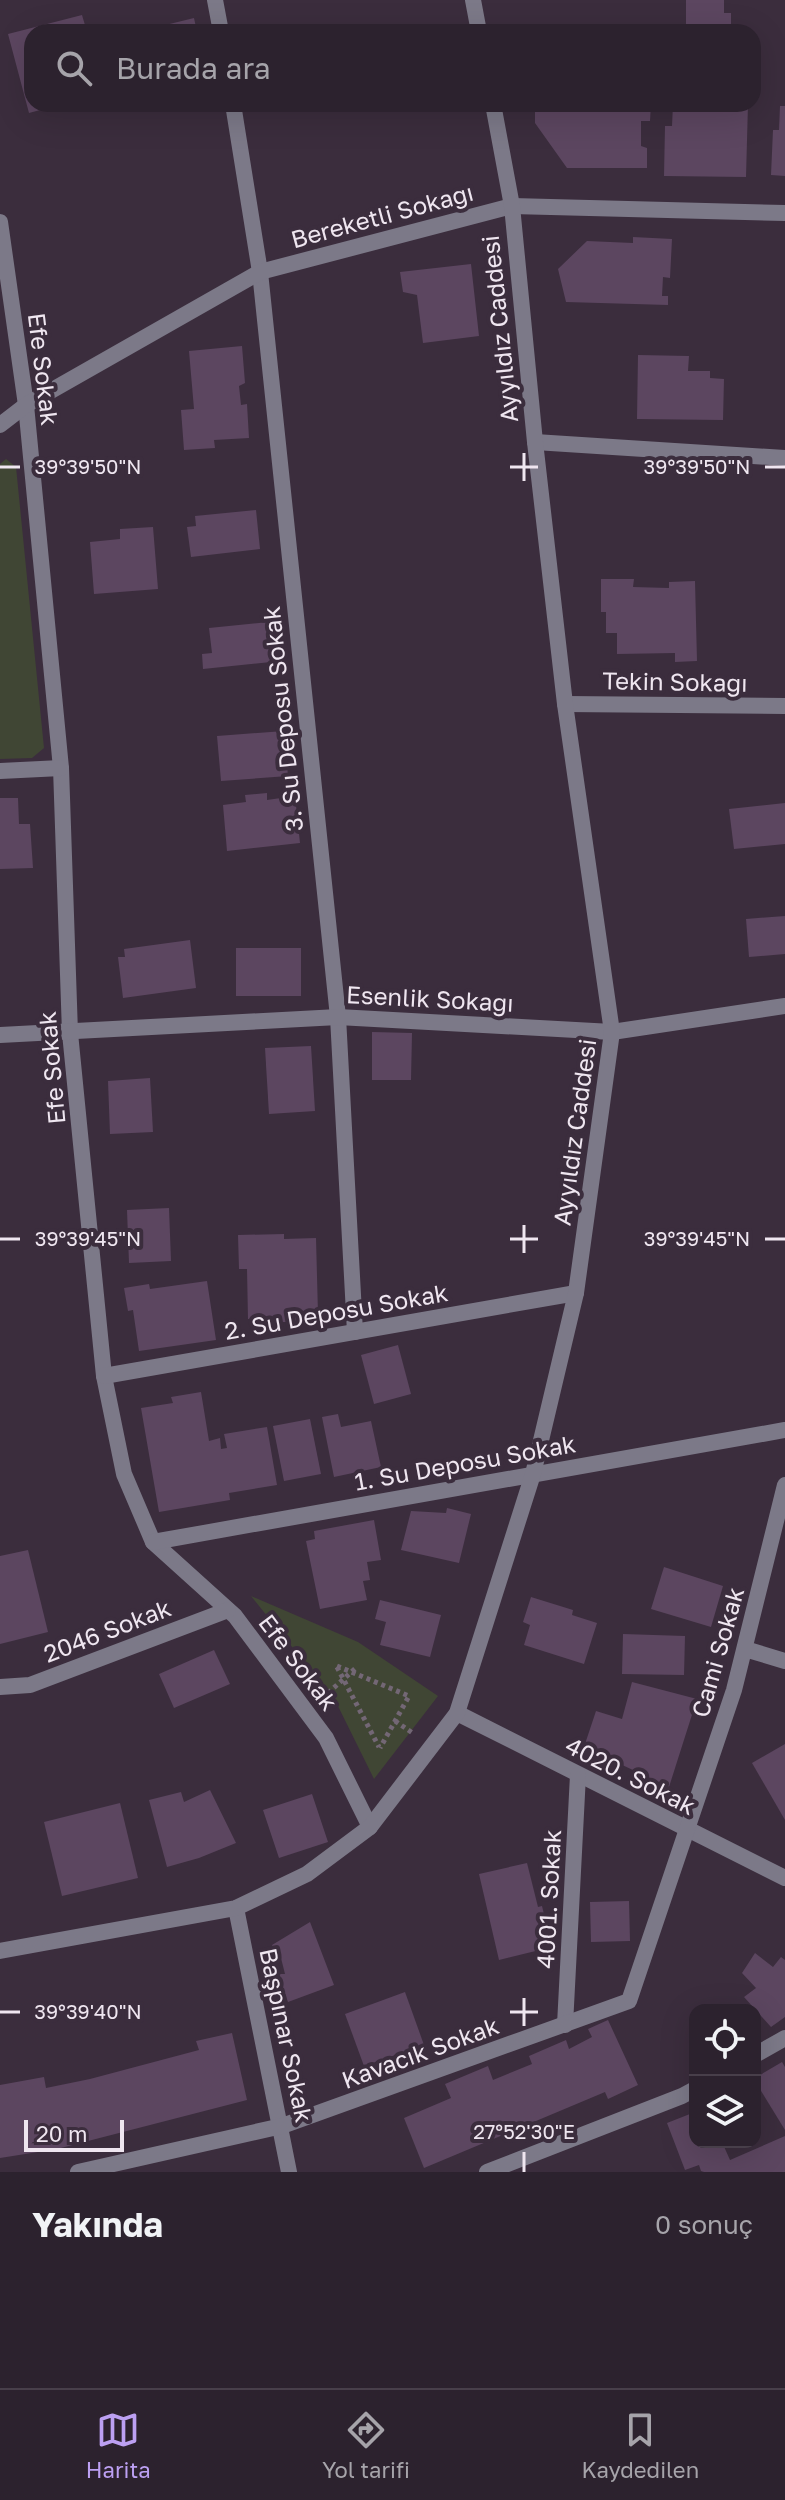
<!DOCTYPE html>
<html lang="tr">
<head>
<meta charset="utf-8">
<style>
  :root { --surface:#2c222e; --page:#382f3a; --text:#f1f3f6; --muted:#a6a4aa; --line:#483f4a; --accent:#bca0f2 }
  body { margin:0; font-family:"Golos Text",sans-serif; background:var(--page); color:var(--text) }
  .controls { position:absolute; right:24px; bottom:24px; display:grid; overflow:hidden; border-radius:16px; box-shadow:0 8px 32px #0002 }
  .controls button { width:72px; height:72px; display:grid; place-items:center; padding:0; border:0; border-bottom:2px solid var(--line); background:var(--surface); color:var(--text); font:40px sans-serif }
  .scale { position:absolute; left:24px; bottom:20px; width:100px; box-sizing:border-box; padding-left:8px; border:4px solid #efe6f0; border-top:0; font-size:22px; line-height:28px; white-space:nowrap; color:#efe6f0; -webkit-text-stroke:6px #3b2d3d; paint-order:stroke }
  .list { margin:0; padding:0; list-style:none }
  h2 { display:flex; justify-content:space-between; align-items:center; height:104px; margin:0; padding:0 32px; font-size:34px }
  h2 small { font-size:26px; font-weight:400; color:var(--muted) }
  .icon { flex:none; width:44px; height:44px; fill:none; stroke:currentColor; stroke-width:2; stroke-linecap:round; stroke-linejoin:round }
  .map { position:relative; flex:none; width:785px; height:2172px; overflow:hidden }
  .search { position:absolute; background:var(--surface); box-shadow:0 8px 32px #0002; left:24px; right:24px; top:24px; height:88px; display:flex; align-items:center; gap:20px; box-sizing:border-box; padding:0 28px; border-radius:24px; color:var(--muted); font-size:30px }
  .sheet { height:216px; background:var(--surface) }
  nav { display:flex; justify-content:space-around; align-items:center; box-sizing:border-box; height:112px; border-top:2px solid var(--line); background:var(--surface); font-size:22px; color:var(--muted) }
  nav a { display:grid; justify-items:center; gap:4px }
  nav .on { color:var(--accent) }
  .map>svg:first-child { display:block }
</style>
</head>
<body>
<div class="map">
<svg width="785" height="2172" viewBox="0 0 785 2172">
  <rect width="100%" height="100%" fill="#3b2d3d"/>
  <g fill="#404634">
    <path d="M6,459L16,467L44,748L32,758L0,759V464Z"/>
    <path d="M251,1596L358,1642L438,1696L374,1779L335,1700Z"/>
  </g>
  <g fill="#5c4660">
    <path d="M686,0H724V13H731V32H686Z"/>
    <path d="M82,15L87,32H32V104L59,105L29,113L8,34Z"/>
    <path d="M194,18L197,32H141V31Z"/>
    <path d="M535,104H651L650,121H641V146L647,148V168H567L535,123Z"/>
    <path d="M673,104L712,106L748,104L746,177L664,176L665,126H672Z"/>
    <path d="M780,106H785V176L771,175L773,130H779Z"/>
    <path d="M633,237L672,239L670,278L663,277L662,296H668V305L566,302L558,269L587,241L633,243Z"/>
    <path d="M471,264L479,336L423,343L417,295L403,292L400,272Z"/>
    <path d="M242,346L245,383L239,386L241,405L247,404L249,438L214,440L215,448L184,450L181,410L194,409L189,351Z"/>
    <path d="M638,355L689,356L688,371H710V378L724,379L723,420L637,419Z"/>
    <path d="M256,510L260,549L191,557L187,527L196,526L195,516Z"/>
    <path d="M153,527L158,589L94,594L90,542L120,539V529Z"/>
    <path d="M601,579H634L633,587L669,588V582L695,581L697,661L675,662V653L617,654V633H606V612H601Z"/>
    <path d="M269,622L270,631L277,632L281,661L203,669L202,654L212,653L209,628Z"/>
    <path d="M284,731L288,776L221,781L217,736Z"/>
    <path d="M267,793V800L295,796L300,843L227,851L223,805L246,802L245,795Z"/>
    <path d="M0,798H18L19,824H30L33,868L0,869Z"/>
    <path d="M785,803V844L734,849L729,809Z"/>
    <path d="M785,916V954L749,957L746,919Z"/>
    <path d="M190,940L196,988L123,998L118,957H125L124,949Z"/>
    <rect x="236" y="948" width="65" height="48"/>
    <path d="M372,1032L412,1033L411,1080H372Z"/>
    <path d="M311,1046L315,1111L269,1114L265,1048Z"/>
    <path d="M150,1078L153,1132L110,1134L108,1081Z"/>
    <path d="M169,1208L171,1261L129,1263L127,1210Z"/>
    <path d="M284,1234V1239L316,1238L318,1314H300V1322H279V1318L248,1319L247,1269H239L238,1235Z"/>
    <path d="M207,1281L216,1340L139,1351L133,1310L128,1311L124,1288L149,1284L150,1289Z"/>
    <path d="M398,1345L411,1394L374,1404L361,1355Z"/>
    <path d="M201,1392L209,1441L220,1438L221,1449L227,1448L224,1434L267,1427L277,1485L229,1493L230,1500L159,1512L141,1408L173,1403L171,1397Z"/>
    <path d="M338,1414L341,1427L371,1421L381,1467L334,1477L322,1417Z"/>
    <path d="M310,1419L321,1474L284,1481L273,1426Z"/>
    <path d="M447,1508L471,1514L459,1563L401,1550L411,1511L446,1513Z"/>
    <path d="M374,1520L381,1560L367,1562L370,1580L363,1581L367,1600L320,1609L306,1541L315,1539L314,1531Z"/>
    <path d="M28,1550L48,1632L0,1644V1556Z"/>
    <path d="M664,1567L723,1586L711,1627L651,1609Z"/>
    <path d="M531,1597L573,1610L572,1615L597,1623L584,1664L524,1645L530,1625L523,1622Z"/>
    <path d="M380,1600L441,1615L430,1657L380,1645L386,1622L375,1619Z"/>
    <path d="M623,1634L685,1636L684,1675L622,1674Z"/>
    <path d="M214,1650L230,1684L174,1708L159,1674Z"/>
    <path d="M632,1682L697,1699L669,1787L584,1747L596,1711L622,1719Z"/>
    <path d="M785,1744V1820L752,1763Z"/>
    <path d="M210,1790L236,1843L199,1858L167,1867L149,1800L181,1792L184,1802Z"/>
    <path d="M312,1794L328,1842L279,1858L263,1810Z"/>
    <path d="M120,1803L138,1878L62,1896L44,1822Z"/>
    <path d="M527,1863L538,1907L542,1906L552,1947L499,1960L479,1874Z"/>
    <path d="M629,1901L630,1941L591,1942L590,1902Z"/>
    <path d="M310,1922L334,1985L288,2002L278,1974H285L281,1958H276L272,1945Z"/>
    <path d="M755,1953L773,1967L781,1957L785,1960V2017L771,2027L744,1997L756,1988L742,1973Z"/>
    <path d="M405,1992L424,2045L364,2066L345,2014Z"/>
    <path d="M608,2020L638,2085L608,2099L605,2092L424,2168L404,2118L451,2098L445,2084L488,2066L493,2080L532,2064L529,2056L566,2040L569,2049L592,2037L588,2029Z"/>
    <path d="M232,2033L247,2100L57,2149L0,2158V2085L44,2077L46,2088L90,2079L199,2050L196,2041Z"/>
    <path d="M782,2062L785,2067V2130L755,2081V2078Z"/>
    <path d="M695,2112V2142H722L730,2160L785,2136V2172H704L701,2171L699,2165L685,2170L667,2123Z"/>
  </g>
  <g fill="none" stroke-linecap="round" stroke-linejoin="round">
    <g stroke="#736775" stroke-width="5" stroke-dasharray="4 4" stroke-linecap="butt">
      <path d="M337,1666L409,1696L380,1748"/>
      <path d="M337,1667L379,1747"/>
      <path d="M328,1693L357,1667"/>
      <path d="M395,1721L414,1734"/>
    </g>
    <g stroke="#7c7988" stroke-width="16">
      <path d="M215,0L221,32"/>
      <path d="M473,0L479,32"/>
      <path d="M233,104L260,272L338,1017L355,1332"/>
      <path d="M0,222L26,405L61,768L70,1033L104,1376L124,1474L153,1542L235,1616L326,1738L370,1827"/>
      <path d="M0,425L26,405L260,272L512,206L785,213"/>
      <path d="M535,442L785,458"/>
      <path d="M565,704L785,706"/>
      <path d="M0,771L61,768"/>
      <path d="M0,1035L338,1017L612,1032L785,1006"/>
      <path d="M104,1376L576,1293"/>
      <path d="M153,1542L785,1430"/>
      <path d="M745,1649L785,1661"/>
      <path d="M0,1687L30,1685L228,1610"/>
      <path d="M457,1713L785,1878"/>
      <path d="M236,1908L289,2172"/>
      <path d="M0,1951L236,1908L307,1874L370,1827L457,1713L533,1474L576,1293L612,1032L565,704L535,442L512,206L493,104"/>
      <path d="M565,2025L578,1775"/>
      <path d="M755,2055L785,2038"/>
      <path d="M78,2172L282,2126L629,2001L734,1690L785,1485"/>
      <path d="M487,2172L682,2096L695,2089"/>
    </g>
  </g>
  <path fill="none" stroke="#efe6f0" stroke-width="3" d="M524,453V481M0,467H20M510,467H538M765,467H785M524,1225V1253M0,1239H20M510,1239H538M765,1239H785M524,1998V2026M0,2012H20M510,2012H538M524,2152V2172"/>
  <g text-anchor="middle" dominant-baseline="central" stroke-width="8" stroke-linejoin="round" paint-order="stroke">
    <g font-size="24" fill="#efe6f0" stroke="#3b2d3d">
      <text transform="translate(382 215) rotate(-15)">Bereketli Sokağı</text>
      <text transform="translate(499 329) rotate(-96)">Ayyıldız Caddesi</text>
      <text transform="translate(44 369) rotate(83)">Efe Sokak</text>
      <text transform="translate(675 681) rotate(1)">Tekin Sokağı</text>
      <text transform="translate(282 719) rotate(-96)">3. Su Deposu Sokak</text>
      <text transform="translate(430 998) rotate(3)">Esenlik Sokağı</text>
      <text transform="translate(51 1068) rotate(-95)">Efe Sokak</text>
      <text transform="translate(574 1132) rotate(-82)">Ayyıldız Caddesi</text>
      <text transform="translate(336 1311) rotate(-10)">2. Su Deposu Sokak</text>
      <text transform="translate(465 1462) rotate(-10)">1. Su Deposu Sokak</text>
      <text transform="translate(107 1630) rotate(-21)">2046 Sokak</text>
      <text transform="translate(717 1652) rotate(-74)">Cami Sokak</text>
      <text transform="translate(299 1662) rotate(53)">Efe Sokak</text>
      <text transform="translate(631 1775) rotate(27)">4020. Sokak</text>
      <text transform="translate(548 1899) rotate(-87)">4001. Sokak</text>
      <text transform="translate(287 2035) rotate(78)">Başpınar Sokak</text>
      <text transform="translate(420 2052) rotate(-20)">Kavacık Sokak</text>
    </g>
  </g>
  <g font-size="20" text-anchor="middle" fill="#efe6f0" stroke="#3b2d3d" stroke-width="8" stroke-linejoin="round" paint-order="stroke">
    <text x="88" y="474">39°39'50"N</text>
    <text x="697" y="474">39°39'50"N</text>
    <text x="88" y="1246">39°39'45"N</text>
    <text x="697" y="1246">39°39'45"N</text>
    <text x="88" y="2019">39°39'40"N</text>
    <text x="524" y="2139">27°52'30"E</text>
  </g>
</svg>
<div class="controls">
<button><svg class="icon" aria-label="locate" viewBox="0 0 24 24"><circle cx="12" cy="12" r="6"/><path d="M12 2v4M12 18v4M2 12h4M18 12h4"/></svg></button>
<button><svg class="icon" aria-label="layers" viewBox="0 0 24 24"><path d="M12 4l9 5-9 5-9-5zM3 14l9 5 9-5"/></svg></button>
</div>
<div class="scale">20 m</div>
<div class="search"><svg class="icon" aria-label="search" viewBox="0 0 24 24"><circle cx="10" cy="10" r="6"/><path d="M15 15l6 6"/></svg>Burada ara</div>
</div>
<section class="sheet">
<h2>Yakında<small>0 sonuç</small></h2>
<ul class="list">
</ul>
</section>
<nav>
<a class="on"><svg class="icon" aria-label="map" viewBox="0 0 24 24"><path d="M3 6l6-2 6 2 6-2v14l-6 2-6-2-6 2zM9 4v14M15 6v14"/></svg>Harita</a>
<a><svg class="icon" aria-label="directions" viewBox="0 0 24 24"><path d="M12 3l9 9-9 9-9-9zM9 14v-3h6M13 9l2 2-2 2"/></svg>Yol tarifi</a>
<a><svg class="icon" aria-label="saved" viewBox="0 0 24 24"><path d="M7 4h10v16l-5-4-5 4z"/></svg>Kaydedilen</a>
</nav>
</body>
</html>
